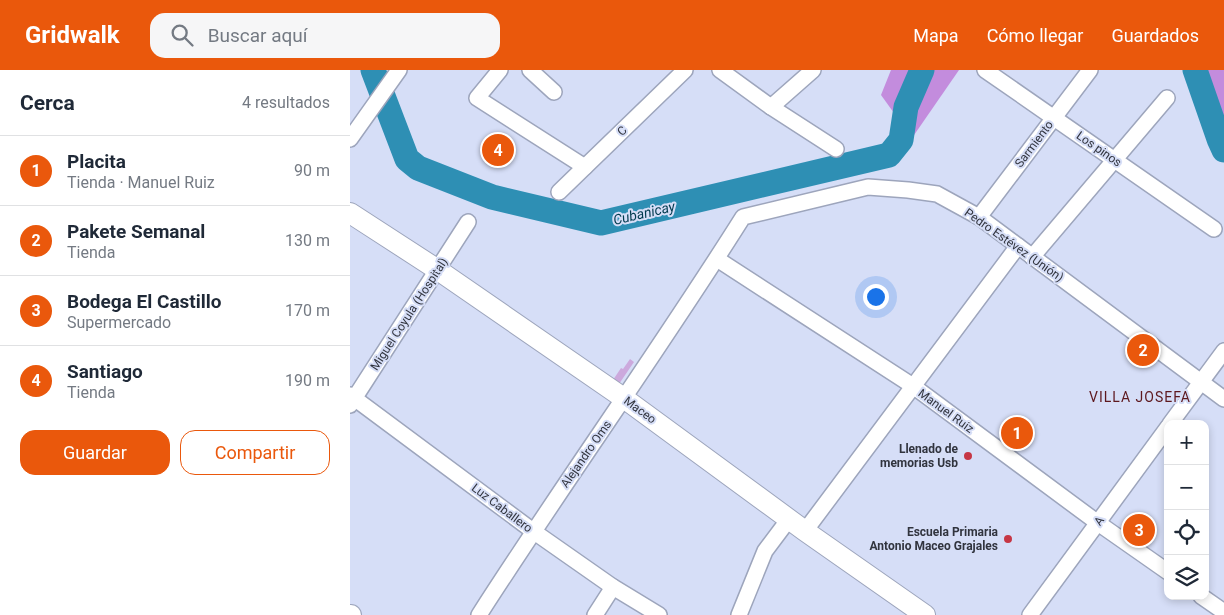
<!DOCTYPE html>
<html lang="es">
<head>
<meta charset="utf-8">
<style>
  :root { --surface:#fff; --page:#f6f6f7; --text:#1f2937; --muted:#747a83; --line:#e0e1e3; --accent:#ea580c }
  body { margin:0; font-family:Roboto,sans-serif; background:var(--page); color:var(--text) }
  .controls { position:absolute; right:15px; bottom:15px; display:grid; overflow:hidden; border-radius:10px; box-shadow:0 2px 8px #0003 }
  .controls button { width:45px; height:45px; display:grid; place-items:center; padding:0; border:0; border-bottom:1px solid var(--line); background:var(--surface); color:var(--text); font:25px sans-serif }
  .you { position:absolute; left:525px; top:226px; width:18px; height:18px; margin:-12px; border:4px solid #fff; border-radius:50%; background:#1a73e8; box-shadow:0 0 0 8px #1a73e833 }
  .badge { display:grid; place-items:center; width:32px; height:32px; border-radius:50%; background:var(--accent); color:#fff; font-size:16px; font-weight:700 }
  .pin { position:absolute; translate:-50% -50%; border:2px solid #fff; box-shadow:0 1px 5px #0006 }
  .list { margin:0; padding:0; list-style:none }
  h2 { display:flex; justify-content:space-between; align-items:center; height:65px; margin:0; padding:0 20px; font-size:21px }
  h2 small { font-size:16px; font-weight:400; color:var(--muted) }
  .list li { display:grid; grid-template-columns:32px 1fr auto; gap:15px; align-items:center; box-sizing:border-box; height:70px; padding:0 20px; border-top:1px solid var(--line) }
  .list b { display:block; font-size:19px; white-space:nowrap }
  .list p { margin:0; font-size:16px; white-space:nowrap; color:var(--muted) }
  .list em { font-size:16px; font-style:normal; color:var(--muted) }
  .actions { display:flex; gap:10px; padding:15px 20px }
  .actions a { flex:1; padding:11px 0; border:1px solid var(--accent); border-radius:15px; text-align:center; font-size:18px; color:var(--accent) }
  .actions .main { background:var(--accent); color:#fff }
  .icon { flex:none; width:28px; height:28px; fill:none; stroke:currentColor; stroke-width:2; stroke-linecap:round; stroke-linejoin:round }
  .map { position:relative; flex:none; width:874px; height:545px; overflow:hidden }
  header { display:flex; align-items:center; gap:30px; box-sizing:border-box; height:70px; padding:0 25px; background:var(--accent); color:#fff }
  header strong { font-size:24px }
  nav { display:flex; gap:28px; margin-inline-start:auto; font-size:18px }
  .search { width:350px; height:45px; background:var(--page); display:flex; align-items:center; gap:12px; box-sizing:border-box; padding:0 18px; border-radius:15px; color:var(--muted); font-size:19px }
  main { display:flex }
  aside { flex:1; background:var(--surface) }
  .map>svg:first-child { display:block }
</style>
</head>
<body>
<header>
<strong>Gridwalk</strong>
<div class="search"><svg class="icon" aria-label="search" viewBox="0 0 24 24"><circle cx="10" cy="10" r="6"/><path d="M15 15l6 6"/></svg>Buscar aquí</div>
<nav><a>Mapa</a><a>Cómo llegar</a><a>Guardados</a></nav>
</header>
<main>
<aside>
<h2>Cerca<small>4 resultados</small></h2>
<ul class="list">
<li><span class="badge">1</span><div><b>Placita</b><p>Tienda · Manuel Ruiz</p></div><em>90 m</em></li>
<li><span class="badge">2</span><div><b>Pakete Semanal</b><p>Tienda</p></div><em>130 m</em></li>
<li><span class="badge">3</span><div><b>Bodega El Castillo</b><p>Supermercado</p></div><em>170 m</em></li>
<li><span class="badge">4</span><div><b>Santiago</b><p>Tienda</p></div><em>190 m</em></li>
</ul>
<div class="actions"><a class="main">Guardar</a><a>Compartir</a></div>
</aside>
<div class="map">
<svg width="874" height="545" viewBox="0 0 874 545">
  <rect width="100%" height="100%" fill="#d6def7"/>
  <path fill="#cca9dd" d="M280,289L284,292L269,314L263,310L271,298L273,299Z"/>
  <g fill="#c38cdd">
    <path d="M541,0H609L562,68L531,25Z"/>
    <path d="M838,0H874V52L854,35Z"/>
  </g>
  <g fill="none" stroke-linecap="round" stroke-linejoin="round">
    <g stroke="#2e8fb4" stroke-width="25">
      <path d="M23,0L57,89L68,98L142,127L251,153L539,85L551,70L556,37L572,0"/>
      <path d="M845,0L869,69L874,80"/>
    </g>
    <defs>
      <g id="minor">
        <path d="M150,0L127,28L235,97"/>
        <path d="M180,0L204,22"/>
        <path d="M370,0L421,37L486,79"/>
        <path d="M635,0L864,159"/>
        <path d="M421,37L463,0"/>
        <path d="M0,69L49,0"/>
        <path d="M209,122L335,0"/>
        <path d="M629,147L740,0"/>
        <path d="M682,187L817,28"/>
        <path d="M367,189L563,316L748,453L818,502"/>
        <path d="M0,325L183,461L263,517L309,545"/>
        <path d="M0,335L118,152"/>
        <path d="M820,354L874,281"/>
        <path d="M455,461L668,176"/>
        <path d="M851,526L874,542"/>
        <path d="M129,545C215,411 308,282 393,147L518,117L558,120L587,124L629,147L874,329"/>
        <path d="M245,545L263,517"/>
        <path d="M389,545L415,481L439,449"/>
        <path d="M680,545L818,357"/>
      </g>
      <g id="major">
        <path d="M0,143L88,200L275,329L455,461L575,545"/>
        <path d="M0,545H1"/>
      </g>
    </defs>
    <use href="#minor" stroke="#9da5bc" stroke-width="18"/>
    <use href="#major" stroke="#9da5bc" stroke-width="22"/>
    <use href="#minor" stroke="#fff" stroke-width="15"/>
    <use href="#major" stroke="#fff" stroke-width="20"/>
  </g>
  <g fill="#c63645" stroke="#d6def7" stroke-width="2">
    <circle cx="618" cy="386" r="5"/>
    <circle cx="658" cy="469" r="5"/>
  </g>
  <g text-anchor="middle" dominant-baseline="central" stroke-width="4" stroke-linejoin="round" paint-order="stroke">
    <g font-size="12" fill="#31343e" stroke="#d6def7">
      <text transform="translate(272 61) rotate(-44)">C</text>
      <text transform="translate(684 74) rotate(-53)">Sarmiento</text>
      <text transform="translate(749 79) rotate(35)">Los pinos</text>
      <text transform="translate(664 175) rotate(35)">Pedro Estévez (Unión)</text>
      <text transform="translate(59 244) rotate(-57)">Miguel Coyula (Hospital)</text>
      <text transform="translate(290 340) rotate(36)">Maceo</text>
      <text transform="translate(596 341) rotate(36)">Manuel Ruiz</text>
      <text transform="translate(236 384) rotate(-55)">Alejandro Oms</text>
      <text transform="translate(152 438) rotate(37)">Luz Caballero</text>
      <text transform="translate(749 451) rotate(-54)">A</text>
    </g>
    <g font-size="12" font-weight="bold" fill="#31343e" stroke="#d6def7" text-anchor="end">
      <text x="608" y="379">Llenado de<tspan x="608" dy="14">memorias Usb</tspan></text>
      <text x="648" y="462">Escuela Primaria<tspan x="648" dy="14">Antonio Maceo Grajales</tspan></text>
    </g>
    <g font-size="14" font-style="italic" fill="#003a4e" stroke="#d6def7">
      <text transform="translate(294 143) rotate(-13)">Cubanicay</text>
    </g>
    <g font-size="14" letter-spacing="1" fill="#5d181e" stroke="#d6def7">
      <text x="790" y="327">VILLA JOSEFA</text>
    </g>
  </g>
</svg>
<div class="controls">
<button>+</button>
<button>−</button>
<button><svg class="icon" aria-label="locate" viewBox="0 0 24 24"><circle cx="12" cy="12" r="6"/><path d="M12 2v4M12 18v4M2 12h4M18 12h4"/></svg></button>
<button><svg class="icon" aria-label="layers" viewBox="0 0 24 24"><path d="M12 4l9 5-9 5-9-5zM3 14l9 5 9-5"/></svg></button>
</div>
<div class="you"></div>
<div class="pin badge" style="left:667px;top:363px">1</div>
<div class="pin badge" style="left:793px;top:280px">2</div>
<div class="pin badge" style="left:789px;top:460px">3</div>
<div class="pin badge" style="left:148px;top:80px">4</div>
</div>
</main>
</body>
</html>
